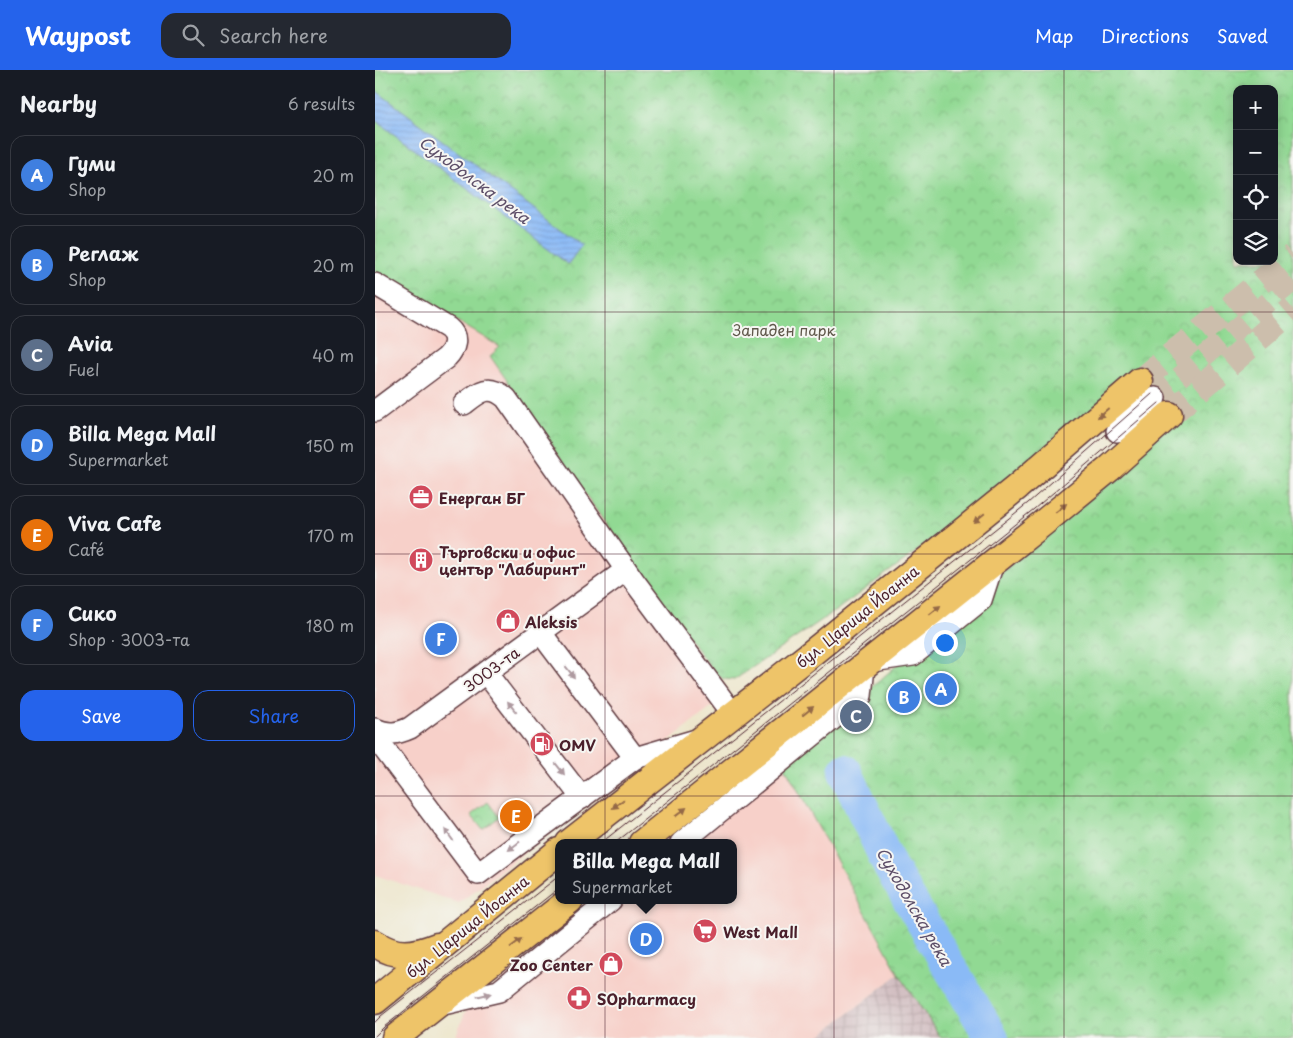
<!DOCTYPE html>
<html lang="en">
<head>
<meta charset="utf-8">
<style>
  :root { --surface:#171b24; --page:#242831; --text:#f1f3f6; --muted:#9ea1a6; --line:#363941; --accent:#2563eb }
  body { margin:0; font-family:"Playpen Sans",sans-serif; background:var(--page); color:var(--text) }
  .controls { position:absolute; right:15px; top:15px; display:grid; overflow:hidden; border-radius:10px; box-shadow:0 2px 12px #0003 }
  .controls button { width:45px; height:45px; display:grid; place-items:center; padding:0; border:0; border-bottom:1px solid var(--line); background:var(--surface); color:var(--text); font:25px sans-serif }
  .you { position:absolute; left:569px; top:572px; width:18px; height:18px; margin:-12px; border:4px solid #fff; border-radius:50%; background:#1a73e8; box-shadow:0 0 0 8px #1a73e833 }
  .badge { display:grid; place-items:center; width:32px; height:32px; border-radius:50%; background:var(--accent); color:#fff; font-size:16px; font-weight:700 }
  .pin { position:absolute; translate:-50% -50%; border:2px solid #fff; box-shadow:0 1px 5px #0006 }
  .popup { position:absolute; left:180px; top:769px; width:182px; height:65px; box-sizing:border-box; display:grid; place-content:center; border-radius:10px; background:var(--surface); filter:drop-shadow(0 1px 4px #0005); font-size:16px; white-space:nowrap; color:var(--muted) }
  .popup b { font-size:19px; color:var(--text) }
  .popup::after { content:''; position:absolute; left:50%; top:100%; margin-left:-10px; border:10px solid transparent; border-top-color:var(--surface) }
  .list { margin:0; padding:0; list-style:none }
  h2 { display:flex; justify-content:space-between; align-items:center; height:65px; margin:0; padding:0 20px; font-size:21px }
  h2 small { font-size:16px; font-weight:400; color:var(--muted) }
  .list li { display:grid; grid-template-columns:32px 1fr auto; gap:15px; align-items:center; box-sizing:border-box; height:80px; margin:0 10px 10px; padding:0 10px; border:1px solid var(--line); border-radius:15px }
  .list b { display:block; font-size:19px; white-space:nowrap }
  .list p { margin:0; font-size:16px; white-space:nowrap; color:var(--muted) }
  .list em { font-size:16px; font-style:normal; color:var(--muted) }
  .actions { display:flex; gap:10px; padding:15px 20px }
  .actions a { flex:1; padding:11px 0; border:1px solid var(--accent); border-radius:15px; text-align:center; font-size:18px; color:var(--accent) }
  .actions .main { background:var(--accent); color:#fff }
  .icon { flex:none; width:28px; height:28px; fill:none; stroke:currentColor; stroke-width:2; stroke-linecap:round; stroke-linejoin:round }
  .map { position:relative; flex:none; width:918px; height:968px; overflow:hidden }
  header { display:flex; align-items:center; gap:30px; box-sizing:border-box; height:70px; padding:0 25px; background:var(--accent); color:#fff }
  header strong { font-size:24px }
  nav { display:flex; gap:28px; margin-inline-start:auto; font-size:18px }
  .search { width:350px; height:45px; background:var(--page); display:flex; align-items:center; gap:12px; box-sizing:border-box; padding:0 18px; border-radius:15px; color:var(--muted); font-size:19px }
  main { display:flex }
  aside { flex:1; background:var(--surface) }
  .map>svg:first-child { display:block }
</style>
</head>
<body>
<header>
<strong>Waypost</strong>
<div class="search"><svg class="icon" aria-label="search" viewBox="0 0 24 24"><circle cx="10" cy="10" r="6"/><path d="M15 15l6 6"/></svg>Search here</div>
<nav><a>Map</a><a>Directions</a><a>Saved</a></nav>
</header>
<main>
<aside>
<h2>Nearby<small>6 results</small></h2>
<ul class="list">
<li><span class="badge" style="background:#3f7fe0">A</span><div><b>Гуми</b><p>Shop</p></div><em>20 m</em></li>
<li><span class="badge" style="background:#3f7fe0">B</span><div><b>Реглаж</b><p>Shop</p></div><em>20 m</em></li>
<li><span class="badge" style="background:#5c6f8a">C</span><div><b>Avia</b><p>Fuel</p></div><em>40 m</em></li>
<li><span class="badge" style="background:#3f7fe0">D</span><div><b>Billa Mega Mall</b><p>Supermarket</p></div><em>150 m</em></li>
<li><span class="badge" style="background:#e8710a">E</span><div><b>Viva Cafe</b><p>Café</p></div><em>170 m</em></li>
<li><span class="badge" style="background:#3f7fe0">F</span><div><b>Сико</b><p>Shop · 3003-та</p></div><em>180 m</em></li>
</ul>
<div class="actions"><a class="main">Save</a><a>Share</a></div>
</aside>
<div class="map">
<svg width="918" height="968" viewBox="0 0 918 968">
  <defs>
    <pattern id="industrial-grid" width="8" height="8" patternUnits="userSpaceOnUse" patternTransform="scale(1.25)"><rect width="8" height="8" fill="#d2bec1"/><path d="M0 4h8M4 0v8" fill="none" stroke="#b6a3a6"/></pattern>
    <pattern id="park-crowns" width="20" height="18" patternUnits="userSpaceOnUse" patternTransform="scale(1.25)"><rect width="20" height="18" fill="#91d993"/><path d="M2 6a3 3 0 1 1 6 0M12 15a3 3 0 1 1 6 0" fill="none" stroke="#7fba7f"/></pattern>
    <pattern id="water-rules" width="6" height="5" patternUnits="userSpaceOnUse" patternTransform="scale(1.25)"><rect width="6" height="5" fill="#8abaf6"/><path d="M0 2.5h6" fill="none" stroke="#799fd3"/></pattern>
  </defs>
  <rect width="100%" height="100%" fill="#f6f6f2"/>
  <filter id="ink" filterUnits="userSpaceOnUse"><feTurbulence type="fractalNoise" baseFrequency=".02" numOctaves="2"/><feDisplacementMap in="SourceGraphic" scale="10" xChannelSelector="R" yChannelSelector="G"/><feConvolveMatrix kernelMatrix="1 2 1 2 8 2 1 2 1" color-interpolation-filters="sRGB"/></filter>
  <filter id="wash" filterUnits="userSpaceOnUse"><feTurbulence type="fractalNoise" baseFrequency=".0096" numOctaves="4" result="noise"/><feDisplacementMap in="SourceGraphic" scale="20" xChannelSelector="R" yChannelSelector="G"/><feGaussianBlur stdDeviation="1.12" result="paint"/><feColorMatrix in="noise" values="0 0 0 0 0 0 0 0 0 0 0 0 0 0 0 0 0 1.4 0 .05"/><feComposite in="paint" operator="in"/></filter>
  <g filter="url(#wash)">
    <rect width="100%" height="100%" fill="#ede6cc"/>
    <g fill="#f7d0c9">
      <path d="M0,202L126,277L115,286L248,479L340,635L84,833L0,805Z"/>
      <path d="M401,675L409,695L524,904L442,968H80L91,940L220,830H358V773H287Z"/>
    </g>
    <path fill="url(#industrial-grid)" d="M524,904L566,968H442Z"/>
    <g fill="url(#park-crowns)" stroke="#6e7c5f" fill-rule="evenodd">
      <path d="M0,0H918V968H566L524,904L409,695L799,350L760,306L564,465L463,539L359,610L349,609L341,605L248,479L115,286L125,277L0,202ZM862,19H899V191H862Z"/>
      <path d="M113,732L124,747L108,760L96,745Z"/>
    </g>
    <path fill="url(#water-rules)" stroke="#6a6c90" d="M0,20L207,175L193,194L0,50Z"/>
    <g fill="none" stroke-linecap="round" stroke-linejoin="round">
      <path stroke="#8abaf6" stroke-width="34" d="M470,701L515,797L617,968"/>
    </g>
  </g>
  <g filter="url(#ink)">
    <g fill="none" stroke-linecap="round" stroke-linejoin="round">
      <path stroke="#ccbeac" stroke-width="21" stroke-dasharray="21 11" stroke-linecap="butt" d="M780,328L918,211"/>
      <g stroke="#ccbeac" stroke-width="26" stroke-dasharray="26 13" stroke-linecap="butt">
        <path d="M765,311L918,186"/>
        <path d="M794,345L918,239"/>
      </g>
      <defs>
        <g id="minor">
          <path d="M0,214L73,258C84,267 80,279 71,288L0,341"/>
          <path d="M89,334C104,322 114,313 131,328L259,511L358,644"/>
          <path d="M742,361L780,328"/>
          <path d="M166,563L260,688"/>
          <path d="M497,591L538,585L606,530L618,493"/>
          <path d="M111,603L207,728"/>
          <path d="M0,659C13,665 22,664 35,658L251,500"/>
          <path d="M0,667L103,804L260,688L321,670"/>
          <path d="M372,719L486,626L489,597"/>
          <path d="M306,773L372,719L378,706"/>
          <path d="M64,935L124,921L236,830"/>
        </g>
        <g id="major">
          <path d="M194,773L438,582L583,465L641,418L765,311"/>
          <path d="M267,773L668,453L734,399L794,345"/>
          <path d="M0,873C20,888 40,885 62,876"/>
          <path d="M0,931L184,781"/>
          <path d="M20,968L195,830"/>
        </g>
      </defs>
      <use href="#minor" stroke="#623d43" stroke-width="24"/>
      <use href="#major" stroke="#623d43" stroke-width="29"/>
      <use href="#minor" stroke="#fff" stroke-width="21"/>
      <use href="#major" stroke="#eec469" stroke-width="26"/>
      <g stroke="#4a1f2b" stroke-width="1">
        <path d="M226,773L653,433L777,324"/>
        <path d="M240,773L659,439L784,333"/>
        <path d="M0,952L6,946L184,806"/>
        <path d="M0,966L9,957L184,818"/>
      </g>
    </g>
    <defs><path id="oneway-solid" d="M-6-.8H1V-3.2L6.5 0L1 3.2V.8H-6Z" transform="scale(1.25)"/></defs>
    <g fill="#946947">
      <use href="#oneway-solid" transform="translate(728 343) rotate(139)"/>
      <use href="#oneway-solid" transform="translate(686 438) rotate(-39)"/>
      <use href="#oneway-solid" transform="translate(604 448) rotate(141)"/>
      <use href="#oneway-solid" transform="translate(560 540) rotate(-39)"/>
      <use href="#oneway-solid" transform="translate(433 641) rotate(-39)"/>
      <use href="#oneway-solid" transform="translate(243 734) rotate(142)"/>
      <use href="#oneway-solid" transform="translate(306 742) rotate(-38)"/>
      <use href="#oneway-solid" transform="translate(141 873) rotate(-38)"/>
    </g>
    <g fill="#ae9aa0">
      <use href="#oneway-solid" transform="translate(195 602) rotate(52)"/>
      <use href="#oneway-solid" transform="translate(137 637) rotate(-128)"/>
      <use href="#oneway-solid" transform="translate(185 699) rotate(52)"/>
      <use href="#oneway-solid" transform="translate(74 765) rotate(-126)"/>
      <use href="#oneway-solid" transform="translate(139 776) rotate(143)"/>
      <use href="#oneway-solid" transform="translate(109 925) rotate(-13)"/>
    </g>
  </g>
  <path fill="none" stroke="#4a1f2b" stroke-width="1" stroke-opacity="0.55" d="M230,0V968M459,0V968M689,0V968M0,242H918M0,484H918M0,726H918"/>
  <defs>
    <symbol id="office-disc" viewBox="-11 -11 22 22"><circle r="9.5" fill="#d1495b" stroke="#f6f6f2"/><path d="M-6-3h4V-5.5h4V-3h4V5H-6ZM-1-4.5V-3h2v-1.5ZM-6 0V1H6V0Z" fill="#fff"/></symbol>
    <symbol id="building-disc" viewBox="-11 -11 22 22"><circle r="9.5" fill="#d1495b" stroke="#f6f6f2"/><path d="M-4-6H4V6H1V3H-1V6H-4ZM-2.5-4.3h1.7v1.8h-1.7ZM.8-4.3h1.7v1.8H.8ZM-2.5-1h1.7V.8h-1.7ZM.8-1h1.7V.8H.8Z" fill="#fff"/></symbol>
    <symbol id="shop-disc" viewBox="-11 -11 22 22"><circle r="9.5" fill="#d1495b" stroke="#f6f6f2"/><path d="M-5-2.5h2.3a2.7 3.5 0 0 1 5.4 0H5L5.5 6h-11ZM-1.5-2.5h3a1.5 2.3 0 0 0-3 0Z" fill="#fff"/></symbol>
    <symbol id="fuel-disc" viewBox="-11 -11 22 22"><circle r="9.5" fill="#d1495b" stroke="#f6f6f2"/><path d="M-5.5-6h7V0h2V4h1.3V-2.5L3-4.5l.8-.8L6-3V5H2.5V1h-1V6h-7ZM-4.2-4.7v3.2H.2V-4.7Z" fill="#fff"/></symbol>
    <symbol id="supermarket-disc" viewBox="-11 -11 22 22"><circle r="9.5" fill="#d1495b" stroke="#f6f6f2"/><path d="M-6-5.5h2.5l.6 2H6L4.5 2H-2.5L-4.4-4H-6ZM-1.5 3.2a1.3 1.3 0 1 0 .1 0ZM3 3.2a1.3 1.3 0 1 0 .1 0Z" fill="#fff"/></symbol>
    <symbol id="pharmacy-disc" viewBox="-11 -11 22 22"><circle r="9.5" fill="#d1495b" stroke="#f6f6f2"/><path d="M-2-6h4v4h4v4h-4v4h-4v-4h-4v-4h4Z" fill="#fff"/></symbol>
  </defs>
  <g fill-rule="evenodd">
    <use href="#office-disc" x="32" y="413" width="28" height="28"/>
    <use href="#building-disc" x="32" y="476" width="28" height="28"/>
    <use href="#shop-disc" x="119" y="537" width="28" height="28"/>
    <use href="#fuel-disc" x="153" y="660" width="28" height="28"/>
    <use href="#supermarket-disc" x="316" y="847" width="28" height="28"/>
    <use href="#shop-disc" x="222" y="880" width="28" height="28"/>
    <use href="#pharmacy-disc" x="190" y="914" width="28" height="28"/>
  </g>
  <g text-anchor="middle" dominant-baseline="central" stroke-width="4" stroke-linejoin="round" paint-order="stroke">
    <g font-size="15" fill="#5f574a" stroke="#f6f6f2">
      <text x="409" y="259">Западен парк</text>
    </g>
    <g font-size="15" font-weight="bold" fill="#4a1f2b" stroke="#f6f6f2" text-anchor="start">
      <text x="64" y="427">Енерган БГ</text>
      <text x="64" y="481">Търговски и офис<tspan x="64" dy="17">център "Лабиринт"</tspan></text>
      <text x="150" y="551">Aleksis</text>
      <text x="184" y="674">OMV</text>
      <text x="348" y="861">West Mall</text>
      <text x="218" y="894" text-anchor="end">Zoo Center</text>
      <text x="222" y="928">SOpharmacy</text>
    </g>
    <g font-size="15" fill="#4a1f2b" stroke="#f6f6f2">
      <text transform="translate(482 546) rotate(-39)">бул. Царица Йоанна</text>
      <text transform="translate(116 599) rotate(-36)">3003-та</text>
      <text transform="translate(92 856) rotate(-39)">бул. Царица Йоанна</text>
    </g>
    <g font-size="16" font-style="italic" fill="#5d4e68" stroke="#f6f6f2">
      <text transform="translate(100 109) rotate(37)">Суходолска река</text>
      <text transform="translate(540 836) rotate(60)">Суходолска река</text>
    </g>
  </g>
</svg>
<div class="controls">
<button>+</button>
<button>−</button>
<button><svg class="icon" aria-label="locate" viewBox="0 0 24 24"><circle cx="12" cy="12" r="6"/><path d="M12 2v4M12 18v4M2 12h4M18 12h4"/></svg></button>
<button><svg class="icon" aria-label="layers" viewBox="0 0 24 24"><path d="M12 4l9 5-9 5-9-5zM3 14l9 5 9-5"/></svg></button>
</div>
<div class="you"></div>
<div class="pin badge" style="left:566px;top:619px;background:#3f7fe0">A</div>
<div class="pin badge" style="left:529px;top:627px;background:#3f7fe0">B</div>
<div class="pin badge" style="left:481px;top:646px;background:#5c6f8a">C</div>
<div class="pin badge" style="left:271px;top:869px;background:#3f7fe0">D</div>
<div class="popup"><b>Billa Mega Mall</b>Supermarket</div>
<div class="pin badge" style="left:141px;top:746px;background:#e8710a">E</div>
<div class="pin badge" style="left:66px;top:569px;background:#3f7fe0">F</div>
</div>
</main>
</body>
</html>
